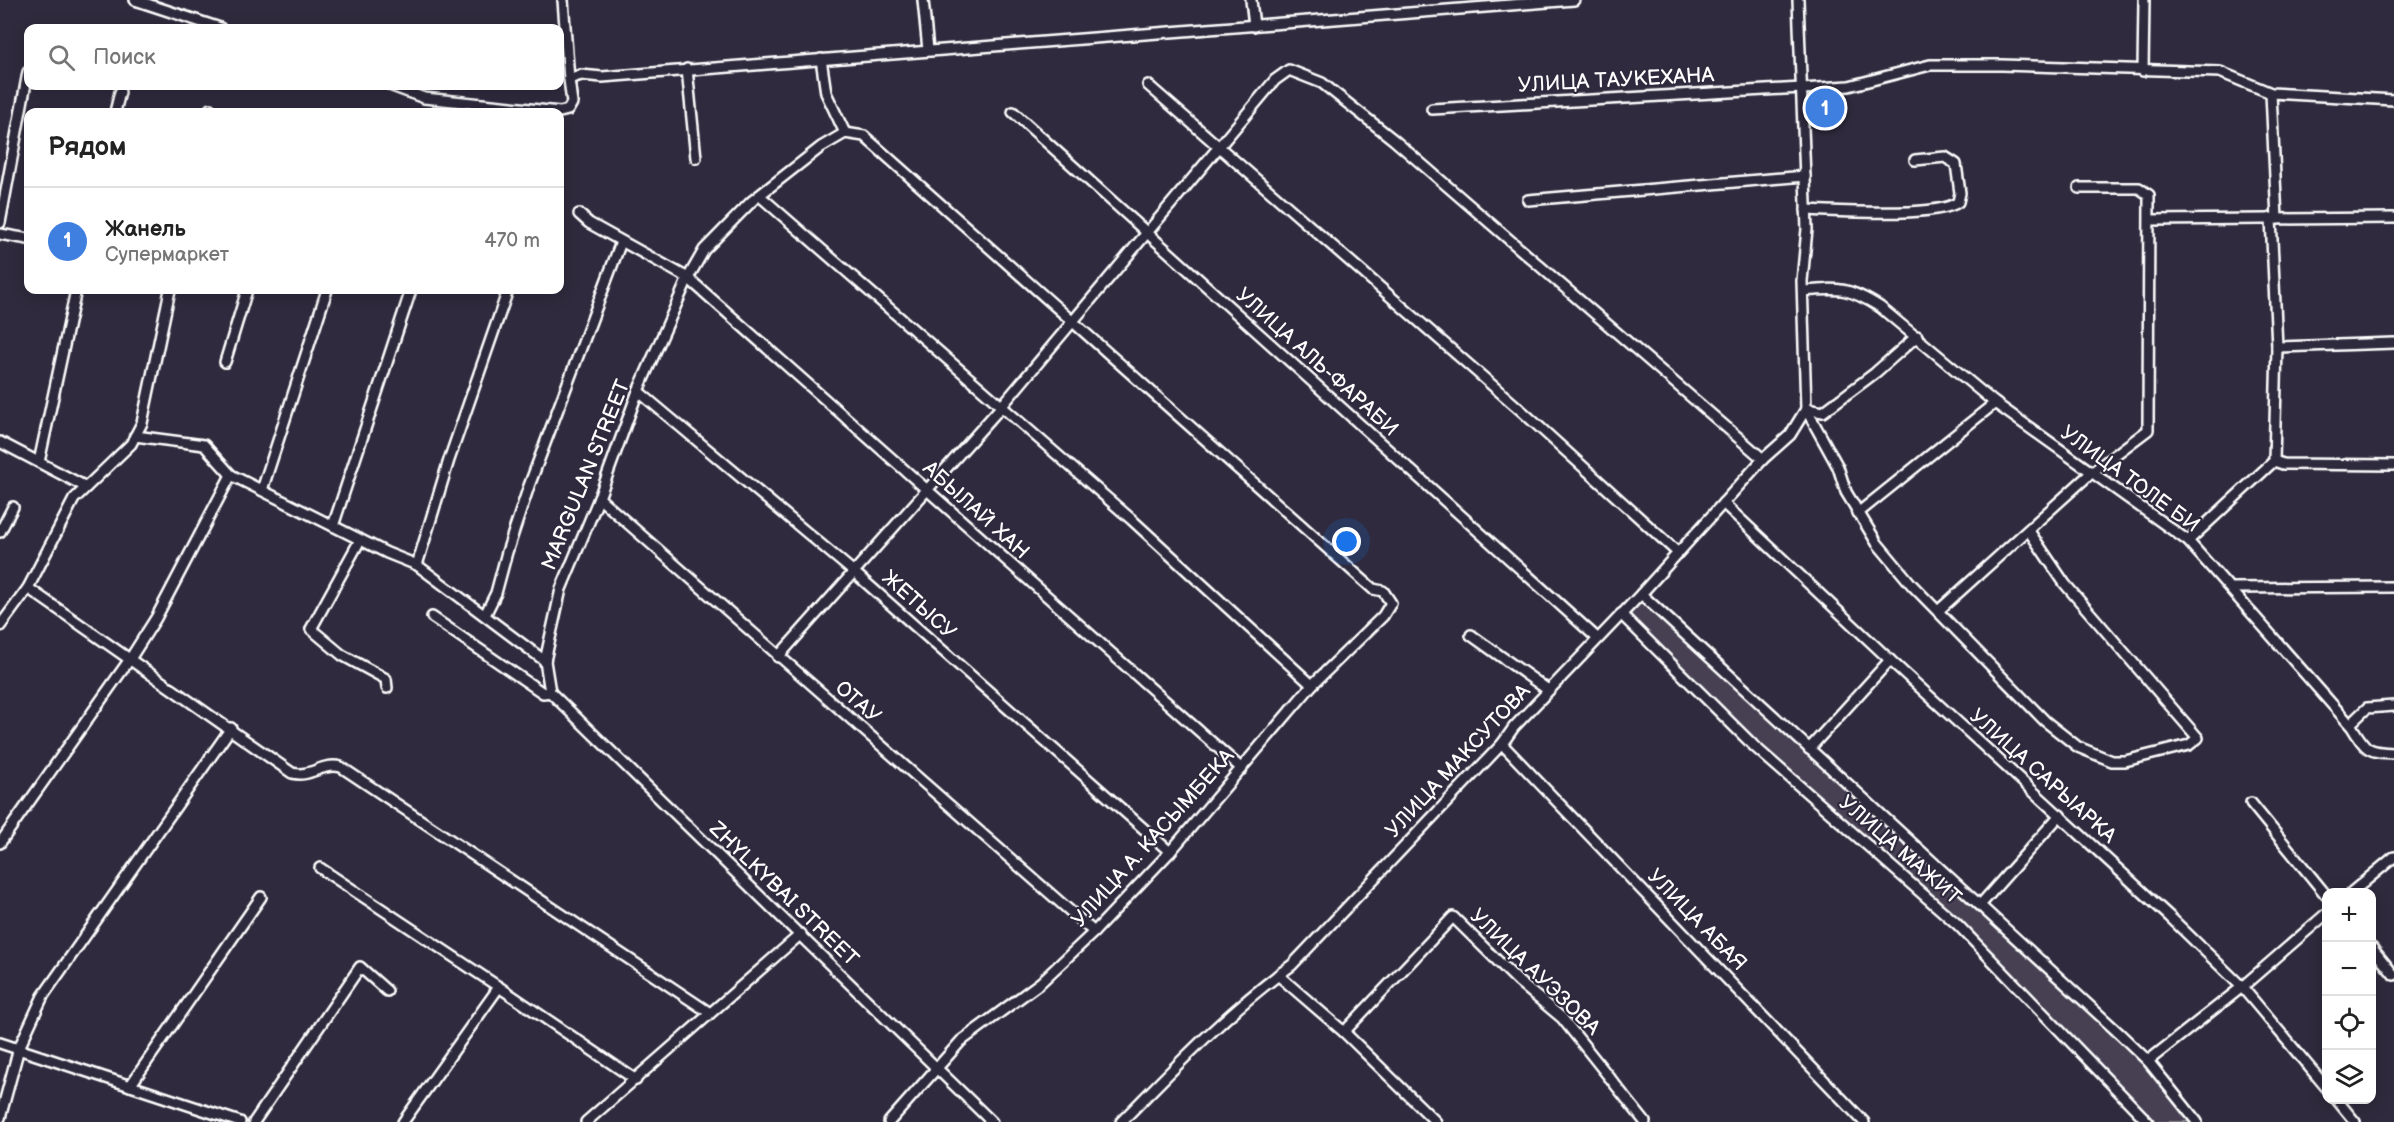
<!DOCTYPE html>
<html lang="ru">
<head>
<meta charset="utf-8">
<style>
  :root { --surface:#fff; --page:#f6f6f6; --text:#222; --muted:#767676; --line:#e0e0e0; --accent:#0b8043 }
  body { margin:0; font-family:"Balsamiq Sans",sans-serif; background:var(--page); color:var(--text) }
  .controls { position:absolute; right:18px; bottom:18px; display:grid; overflow:hidden; border-radius:12px; box-shadow:0 3px 15px #0003 }
  .controls button { width:54px; height:54px; display:grid; place-items:center; padding:0; border:0; border-bottom:2px solid var(--line); background:var(--surface); color:var(--text); font:30px sans-serif }
  .you { position:absolute; left:1347px; top:542px; width:21px; height:21px; margin:-15px; border:4px solid #fff; border-radius:50%; background:#1a73e8; box-shadow:0 0 0 9px #1a73e833 }
  .badge { display:grid; place-items:center; width:39px; height:39px; border-radius:50%; background:var(--accent); color:#fff; font-size:20px; font-weight:700 }
  .pin { position:absolute; translate:-50% -50%; border:3px solid #fff; box-shadow:0 2px 6px #0006 }
  .list { margin:0; padding:0; list-style:none }
  h2 { display:flex; justify-content:space-between; align-items:center; height:78px; margin:0; padding:0 24px; font-size:26px }
  h2 small { font-size:20px; font-weight:400; color:var(--muted) }
  .list li { display:grid; grid-template-columns:39px 1fr auto; gap:18px; align-items:center; box-sizing:border-box; height:108px; padding:0 24px; border-top:2px solid var(--line) }
  .list b { display:block; font-size:22px; white-space:nowrap }
  .list p { margin:0; font-size:20px; white-space:nowrap; color:var(--muted) }
  .list em { font-size:20px; font-style:normal; color:var(--muted) }
  .icon { flex:none; width:33px; height:33px; fill:none; stroke:currentColor; stroke-width:2; stroke-linecap:round; stroke-linejoin:round }
  .map { position:relative; flex:none; width:2394px; height:1122px; overflow:hidden }
  .search { position:absolute; background:var(--surface); box-shadow:0 3px 15px #0003; left:24px; top:24px; width:540px; height:66px; display:flex; align-items:center; gap:15px; box-sizing:border-box; padding:0 21px; border-radius:12px; color:var(--muted); font-size:22px }
  .panel { position:absolute; background:var(--surface); box-shadow:0 3px 15px #0003; left:24px; top:108px; width:540px; height:186px; border-radius:12px }
  .map>svg:first-child { display:block }
</style>
</head>
<body>
<div class="map">
<svg width="2394" height="1122" viewBox="0 0 2394 1122">
  <rect width="100%" height="100%" fill="#2f2a3d"/>
  <filter id="ink" filterUnits="userSpaceOnUse"><feTurbulence type="fractalNoise" baseFrequency=".0167" numOctaves="2"/><feDisplacementMap in="SourceGraphic" scale="12" xChannelSelector="R" yChannelSelector="G"/><feConvolveMatrix kernelMatrix="1 2 1 2 8 2 1 2 1" color-interpolation-filters="sRGB"/></filter>
  <g filter="url(#ink)">
    <path fill="#464152" stroke="#a2a0a8" stroke-width="1.5" d="M1639,592L2144,1062L2196,1122H2146L1957,925L1666,660L1624,606Z"/>
    <g fill="none" stroke-linecap="round" stroke-linejoin="round">
      <defs>
        <g id="minor">
          <path d="M135,0L220,28"/>
          <path d="M563,0L569,79"/>
          <path d="M923,0L928,50"/>
          <path d="M1251,0L1254,26"/>
          <path d="M1798,0L1807,229L1802,281L1806,409L1838,467L1846,492L1877,543L1912,585L2045,721L2078,747L2112,761H2125L2189,745L2198,738L2065,584L2029,531"/>
          <path d="M821,59L826,93L845,133"/>
          <path d="M687,69L696,158"/>
          <path d="M2143,71L2144,0"/>
          <path d="M1148,85L1524,413L1677,552"/>
          <path d="M392,86L424,98L560,112L568,110L572,103L569,79L581,75L602,77L1574,0"/>
          <path d="M1802,89L1849,86L1930,65H2002L2220,72L2271,93L2394,100"/>
          <path d="M2271,93L2277,219"/>
          <path d="M1432,109L1802,88"/>
          <path d="M115,112L120,92"/>
          <path d="M209,112L210,109"/>
          <path d="M1013,112L1597,638"/>
          <path d="M760,196L1131,519L1312,685"/>
          <path d="M1528,200L1805,176"/>
          <path d="M1806,210C1837,211 1937,218 1958,202L1960,193L1956,164L1945,157L1915,160"/>
          <path d="M579,214L589,223L688,278L1242,769"/>
          <path d="M2150,220L2394,218"/>
          <path d="M0,223L28,72"/>
          <path d="M0,234L28,239"/>
          <path d="M1803,291C1840,288 1848,287 1880,307L1995,403L2188,541L2352,727C2366,750 2367,752 2394,753"/>
          <path d="M2277,347L2394,343"/>
          <path d="M225,362L247,290"/>
          <path d="M638,391L855,573L1170,852"/>
          <path d="M1806,409L1823,412L1875,373L1917,336"/>
          <path d="M135,436L204,445L231,475L387,553L417,565L545,661"/>
          <path d="M0,442L86,487"/>
          <path d="M2274,461L2283,464L2394,465"/>
          <path d="M39,462L76,290"/>
          <path d="M262,490L327,290"/>
          <path d="M599,498L1094,932"/>
          <path d="M1723,503L1890,660L2170,917L2242,987L2326,1087"/>
          <path d="M1858,513L1995,403"/>
          <path d="M333,526L411,290"/>
          <path d="M0,532L13,507"/>
          <path d="M360,540L311,629L342,655L386,679L387,688"/>
          <path d="M2188,541L2274,461L2277,347L2271,218"/>
          <path d="M417,565L449,460L508,290"/>
          <path d="M28,588L292,773C311,778 322,762 341,767L710,1013"/>
          <path d="M2233,588L2394,587"/>
          <path d="M1641,594L2120,1034L2148,1061L2197,1122"/>
          <path d="M1938,611L2091,473L2148,430L2149,195L2139,188H2079"/>
          <path d="M1621,614L1755,747L1957,924L2148,1122"/>
          <path d="M485,615L496,593L507,552L529,486L621,242"/>
          <path d="M432,617L543,693L550,692"/>
          <path d="M0,626L28,588L74,499L131,444L142,423L170,290"/>
          <path d="M1471,635L1548,690"/>
          <path d="M778,657L1001,407L1275,80L1289,70L1322,83L1394,140L1763,459"/>
          <path d="M550,692L545,661L561,589L599,498L638,391L688,278L704,250L752,201L821,147L845,133L864,136L1373,589L1383,591L1391,603L1383,616L1312,685L1170,852L1094,932L1040,983L961,1041L889,1122"/>
          <path d="M550,692L992,1122"/>
          <path d="M2350,724L2367,708L2394,706"/>
          <path d="M1502,744L1864,1122"/>
          <path d="M1809,749L1890,660"/>
          <path d="M2251,803L2326,895"/>
          <path d="M0,843L130,659L156,618L231,475"/>
          <path d="M320,868L499,987L403,1122"/>
          <path d="M2352,892L2394,857"/>
          <path d="M1981,904L2060,815"/>
          <path d="M2372,948L2394,975"/>
          <path d="M1278,975L1344,1032L1436,1122"/>
          <path d="M499,987L636,1080"/>
          <path d="M1344,1032L1453,917L1519,982L1562,1018L1645,1122"/>
          <path d="M0,1043L240,1122"/>
          <path d="M2148,1061L2242,987L2326,914"/>
          <path d="M130,1086L261,897"/>
          <path d="M2337,1100L2355,1122"/>
          <path d="M0,1118L19,1048L43,996L231,728"/>
          <path d="M254,1122L360,967L387,991"/>
          <path d="M586,1122L801,934"/>
          <path d="M1121,1122C1175,1067 1229,1010 1292,965L1502,744L1514,727L1641,594L1763,459L1790,435L1806,409"/>
        </g>
      </defs>
      <use href="#minor" stroke="#fff" stroke-width="14"/>
      <use href="#minor" stroke="#2f2a3d" stroke-width="9"/>
    </g>
  </g>
  <g text-anchor="middle" dominant-baseline="central" stroke-width="4.5" stroke-linejoin="round" paint-order="stroke">
    <g font-size="21" fill="#fff" stroke="#2f2a3d">
      <text transform="translate(1616 80) rotate(-3)">УЛИЦА ТАУКЕХАНА</text>
      <text transform="translate(1317 362) rotate(42)">УЛИЦА АЛЬ-ФАРАБИ</text>
      <text transform="translate(586 475) rotate(-68)">MARGULAN STREET</text>
      <text transform="translate(2130 479) rotate(36)">УЛИЦА ТОЛЕ БИ</text>
      <text transform="translate(976 510) rotate(42)">АБЫЛАЙ ХАН</text>
      <text transform="translate(919 605) rotate(42)">ЖЕТЫСУ</text>
      <text transform="translate(858 702) rotate(41)">ОТАУ</text>
      <text transform="translate(1458 761) rotate(-47)">УЛИЦА МАКСУТОВА</text>
      <text transform="translate(2043 776) rotate(42)">УЛИЦА САРЫАРКА</text>
      <text transform="translate(1153 838) rotate(-48)">УЛИЦА А. КАСЫМБЕКА</text>
      <text transform="translate(1900 850) rotate(41)">УЛИЦА МАЖИТ</text>
      <text transform="translate(784 894) rotate(44)">ZHYLKYBAI STREET</text>
      <text transform="translate(1697 920) rotate(46)">УЛИЦА АБАЯ</text>
      <text transform="translate(1535 972) rotate(44)">УЛИЦА АУЭЗОВА</text>
    </g>
  </g>
</svg>
<div class="controls">
<button>+</button>
<button>−</button>
<button><svg class="icon" aria-label="locate" viewBox="0 0 24 24"><circle cx="12" cy="12" r="6"/><path d="M12 2v4M12 18v4M2 12h4M18 12h4"/></svg></button>
<button><svg class="icon" aria-label="layers" viewBox="0 0 24 24"><path d="M12 4l9 5-9 5-9-5zM3 14l9 5 9-5"/></svg></button>
</div>
<div class="you"></div>
<div class="pin badge" style="left:1825px;top:108px;background:#3f7fe0">1</div>
<div class="search"><svg class="icon" aria-label="search" viewBox="0 0 24 24"><circle cx="10" cy="10" r="6"/><path d="M15 15l6 6"/></svg>Поиск</div>
<section class="panel">
<h2>Рядом<small></small></h2>
<ul class="list">
<li><span class="badge" style="background:#3f7fe0">1</span><div><b>Жанель</b><p>Супермаркет</p></div><em>470 m</em></li>
</ul>
</section>
</div>
</body>
</html>
